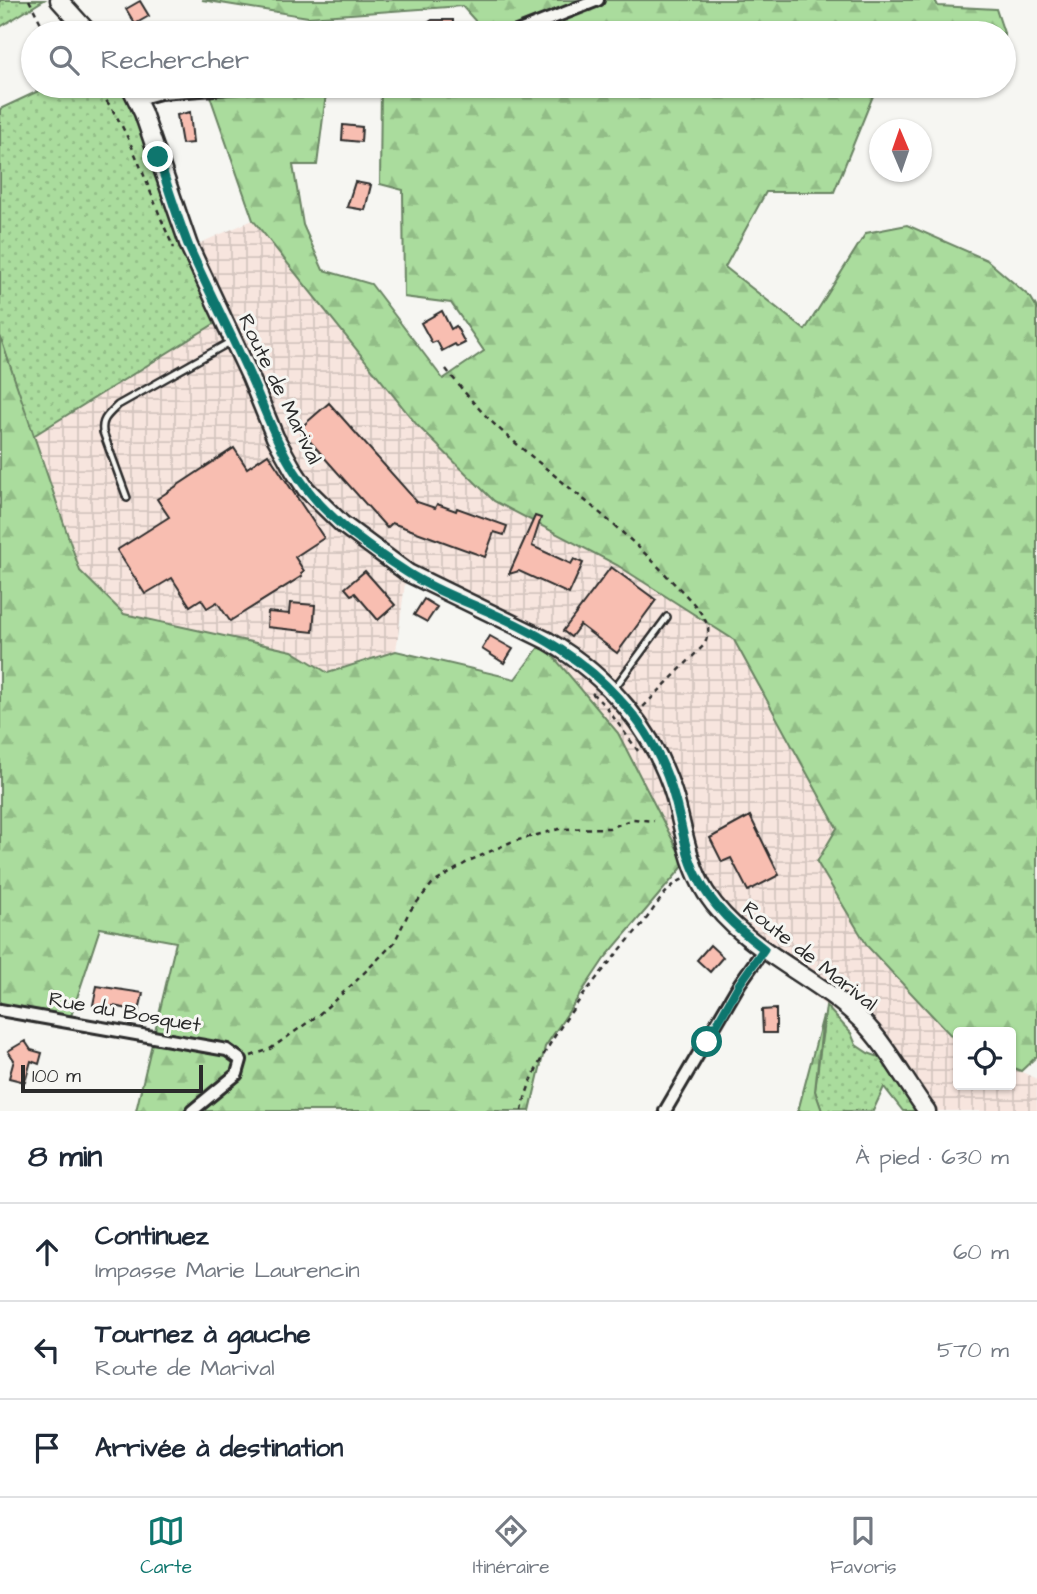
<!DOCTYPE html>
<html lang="fr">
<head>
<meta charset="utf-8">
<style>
  :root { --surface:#fff; --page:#f2f2f3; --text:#1f2937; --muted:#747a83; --line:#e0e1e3; --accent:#0f766e }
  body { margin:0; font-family:"Architects Daughter",sans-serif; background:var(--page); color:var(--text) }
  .controls { position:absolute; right:21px; bottom:21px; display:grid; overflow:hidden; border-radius:7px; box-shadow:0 2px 5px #0004 }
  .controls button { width:63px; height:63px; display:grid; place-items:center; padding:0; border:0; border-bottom:2px solid var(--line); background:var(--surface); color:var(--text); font:35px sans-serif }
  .compass { position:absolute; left:869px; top:119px; width:63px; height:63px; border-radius:50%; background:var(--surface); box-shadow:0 2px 5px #0004; rotate:358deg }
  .scale { position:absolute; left:21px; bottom:18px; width:182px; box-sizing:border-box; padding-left:7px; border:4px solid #2b2b2b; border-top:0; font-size:19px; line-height:24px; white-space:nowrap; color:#2b2b2b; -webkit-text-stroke:5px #f6f6f2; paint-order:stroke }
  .stop { position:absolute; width:21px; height:21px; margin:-16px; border:5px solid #0f766e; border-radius:50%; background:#fff }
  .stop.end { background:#0f766e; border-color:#fff; box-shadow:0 2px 7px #0008 }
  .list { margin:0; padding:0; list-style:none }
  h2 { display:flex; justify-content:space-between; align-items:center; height:91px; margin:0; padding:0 28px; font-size:30px }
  h2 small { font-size:23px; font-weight:400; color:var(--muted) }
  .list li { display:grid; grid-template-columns:46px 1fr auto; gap:21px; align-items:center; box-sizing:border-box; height:98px; padding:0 28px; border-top:2px solid var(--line) }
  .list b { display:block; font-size:26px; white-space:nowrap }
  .list p { margin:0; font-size:23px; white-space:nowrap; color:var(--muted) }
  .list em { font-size:23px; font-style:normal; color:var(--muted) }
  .icon { flex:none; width:38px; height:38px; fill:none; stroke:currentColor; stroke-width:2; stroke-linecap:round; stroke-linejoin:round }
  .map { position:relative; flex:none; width:1037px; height:1111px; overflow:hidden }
  .search { position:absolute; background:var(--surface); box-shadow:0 2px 5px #0004; left:21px; right:21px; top:21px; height:77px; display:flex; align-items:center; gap:18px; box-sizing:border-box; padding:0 24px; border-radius:38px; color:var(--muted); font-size:26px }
  .sheet { height:385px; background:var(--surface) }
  nav { display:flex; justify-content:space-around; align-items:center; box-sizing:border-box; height:98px; border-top:2px solid var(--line); background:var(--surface); font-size:19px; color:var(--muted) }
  nav a { display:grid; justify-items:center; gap:4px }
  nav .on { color:var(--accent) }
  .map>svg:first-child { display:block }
</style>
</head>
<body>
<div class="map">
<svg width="1037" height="1111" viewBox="0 0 1037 1111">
  <defs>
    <pattern id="industrial-grid" width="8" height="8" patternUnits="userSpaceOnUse" patternTransform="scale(1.75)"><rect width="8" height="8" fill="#f7e5de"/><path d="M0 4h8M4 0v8" fill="none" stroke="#d4c5bf"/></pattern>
    <pattern id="grass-dots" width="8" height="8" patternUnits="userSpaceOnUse" patternTransform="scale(1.75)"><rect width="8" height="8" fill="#aadc9d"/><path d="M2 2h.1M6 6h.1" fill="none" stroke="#92bd87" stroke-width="1.8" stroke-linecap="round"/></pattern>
    <pattern id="forest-firs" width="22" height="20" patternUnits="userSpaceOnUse" patternTransform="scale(1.75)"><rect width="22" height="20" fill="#aadc9d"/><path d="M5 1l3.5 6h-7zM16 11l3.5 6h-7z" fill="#92bd87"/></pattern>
  </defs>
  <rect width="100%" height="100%" fill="#f6f6f2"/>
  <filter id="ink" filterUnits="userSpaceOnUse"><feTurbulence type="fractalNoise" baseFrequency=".0143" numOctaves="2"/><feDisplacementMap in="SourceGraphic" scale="14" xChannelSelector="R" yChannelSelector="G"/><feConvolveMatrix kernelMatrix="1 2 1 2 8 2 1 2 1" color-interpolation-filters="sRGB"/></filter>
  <g filter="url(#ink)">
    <path fill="url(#industrial-grid)" d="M253,220L417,425L494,501L617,565L734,640L837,829L868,947L958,1043V1085H1011V1067L1037,1079V1111H920L882,1058L842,1016L826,1006L723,922L542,643L406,576L396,651L328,673L292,651L124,614L80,571L33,436L217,322L184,250Z"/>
    <g fill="url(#grass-dots)" stroke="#6a8464" stroke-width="2">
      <path d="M0,0H44L0,27Z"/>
      <path d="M49,86H131L217,322L33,436L0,336V109Z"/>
      <path d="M826,1006L851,1033L856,1045L868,1053L882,1058L920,1111H903L884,1087L873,1111H822L815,1091Z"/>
    </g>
    <g fill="url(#forest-firs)" stroke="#6a8464" stroke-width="2">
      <path d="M202,0H935L938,6L996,9L1005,36L1004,38V33H486L462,6L308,17Z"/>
      <path d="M303,86H327L317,165H293L303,225L323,270L371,284L443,379L484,351L451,303L404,297L403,190L380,184L381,86H877L834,192H766L725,267L805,330L866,233L907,225L987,260L1031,298L1037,308V1056L1021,1071L1011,1067V1032H958V1043L868,947L817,862L837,828L734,640L617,565L494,501L417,425L253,220L210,96Z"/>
      <path d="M0,336L80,571L124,614L292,651L328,673L396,651L515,679L542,643L618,733L685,864L604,959L545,1047L530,1111H136L176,942L100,928L71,1016L0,1004Z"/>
      <path d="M823,1016L815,1091L822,1111H798Z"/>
    </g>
    <g fill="#f8beb1" stroke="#2b2b2b" stroke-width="2">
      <path d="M140,1L149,16L135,24L126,9Z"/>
      <path d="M432,20H453V33H413Z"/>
      <path d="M190,112L193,143L182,144L177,115Z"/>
      <path d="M343,125L362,127L361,142L342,140Z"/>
      <path d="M355,182L371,185L365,210L347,207Z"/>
      <path d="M442,311L451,329L456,326L465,343L457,347L455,344L442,351L437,341L432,343L421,323Z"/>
      <path d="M329,403L417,502L435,508L437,504L456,511L457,508L507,526L504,535L494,532L485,557L392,523L387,528L299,429Z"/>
      <path d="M234,448L247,468L268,454L324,538L295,557L304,571L301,573L302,576L230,621L217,602L207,608L201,599L190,606L172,578L145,594L117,550L169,517L157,499Z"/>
      <path d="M535,516L541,518L532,546L571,564L574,559L583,563L569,594L519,571L509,574Z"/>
      <path d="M611,567L656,600L617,653L580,625L571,637L563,631Z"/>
      <path d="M365,571L395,605L378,620L355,593L351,595L345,588Z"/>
      <path d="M424,599L437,607L427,622L414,615Z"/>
      <path d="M290,603L315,605L313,632L267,627L268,612L289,614Z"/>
      <path d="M490,636L513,649L504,663L482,649Z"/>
      <path d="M750,816L779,875L748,891L731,858L722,862L710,838Z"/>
      <path d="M710,945L723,957L710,972L697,960Z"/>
      <path d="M97,986L143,993L139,1011L113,1006L112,1009L93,1005Z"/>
      <path d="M776,1009V1033H763L762,1010Z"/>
      <path d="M25,1041L31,1050L42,1053L39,1064L31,1061L25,1082L9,1078L14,1060L8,1051Z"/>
    </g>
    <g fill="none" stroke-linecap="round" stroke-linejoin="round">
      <defs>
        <g id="lane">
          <path d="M127,498L103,432C101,419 109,414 118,405L230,342"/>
          <path d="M613,690L667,617"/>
        </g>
        <g id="street">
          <path d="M514,33L598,0"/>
          <path d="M138,99L160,93L255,86"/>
          <path d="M0,1010L227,1050L241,1060L237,1074L192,1111"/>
          <path d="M665,1111L740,983L764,949"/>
        </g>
        <g id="secondary">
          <path d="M59,0L89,33"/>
          <path d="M130,86L143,113L189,246L250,376L275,437L294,471L306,489L342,524L408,573L548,641C608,676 655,731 675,798C684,831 688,864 706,893C744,951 815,974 862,1021C886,1044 906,1083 927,1111"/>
        </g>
      </defs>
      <use href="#lane" stroke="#2b2b2b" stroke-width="10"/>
      <use href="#street" stroke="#2b2b2b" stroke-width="16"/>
      <use href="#secondary" stroke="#2b2b2b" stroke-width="21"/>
      <g stroke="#2b2b2b" stroke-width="2.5" stroke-dasharray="5 5" stroke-linecap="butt">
        <path d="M29,0L46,33"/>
        <path d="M93,86C128,116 152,204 174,248"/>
        <path d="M446,369C464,392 482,414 504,433C559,481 619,524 669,578C682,592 699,606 707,624C710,631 707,637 705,644L642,708"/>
        <path d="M592,693L606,707L638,751"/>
        <path d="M251,1056L270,1049L317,1016L354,983L394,943L409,912L432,884L469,861L511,842L559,829L610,828L633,819L654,821"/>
        <path d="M522,1111C534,1047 602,971 644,922C656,907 666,886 684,879"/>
      </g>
      <use href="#lane" stroke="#f6f6f2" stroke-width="5"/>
      <use href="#street" stroke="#f6f6f2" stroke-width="10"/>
      <use href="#secondary" stroke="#f6f6f2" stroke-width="16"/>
    </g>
  </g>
  <g fill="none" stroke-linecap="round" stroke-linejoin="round" filter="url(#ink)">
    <path stroke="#0f766e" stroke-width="9" d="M158,157C168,187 177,217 189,247C208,290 230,332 250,376C267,414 280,455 307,489C333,523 372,550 408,573C434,590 465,601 494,614C541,635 584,660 619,699C646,727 665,763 675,800C682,825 685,853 697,876C712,907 737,928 764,949L740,983L707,1042"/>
  </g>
  <g text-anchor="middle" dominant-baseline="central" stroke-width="6" stroke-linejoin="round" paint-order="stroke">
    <g font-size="21" fill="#2b2b2b" stroke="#f6f6f2">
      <text transform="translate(280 389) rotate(64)">Route de Marival</text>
      <text transform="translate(810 956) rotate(38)">Route de Marival</text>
      <text transform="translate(125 1012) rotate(10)">Rue du Bosquet</text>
    </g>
  </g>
</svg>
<div class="controls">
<button><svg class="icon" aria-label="locate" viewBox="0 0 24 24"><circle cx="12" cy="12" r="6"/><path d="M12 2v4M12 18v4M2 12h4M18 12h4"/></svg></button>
</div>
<svg class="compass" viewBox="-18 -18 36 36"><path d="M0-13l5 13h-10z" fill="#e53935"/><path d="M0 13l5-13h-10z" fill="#747a83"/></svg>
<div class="scale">100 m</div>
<div class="stop" style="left:707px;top:1042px"></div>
<div class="stop end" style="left:158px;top:157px"></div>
<div class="search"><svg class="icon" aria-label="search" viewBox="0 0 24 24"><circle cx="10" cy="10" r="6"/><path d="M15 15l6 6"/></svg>Rechercher</div>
</div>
<section class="sheet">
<h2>8 min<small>À pied · 630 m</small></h2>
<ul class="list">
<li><svg class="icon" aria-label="ahead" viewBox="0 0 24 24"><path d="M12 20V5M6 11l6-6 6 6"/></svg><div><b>Continuez</b><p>Impasse Marie Laurencin</p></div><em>60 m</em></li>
<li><svg class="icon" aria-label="left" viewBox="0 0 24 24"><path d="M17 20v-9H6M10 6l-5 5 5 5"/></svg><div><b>Tournez à gauche</b><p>Route de Marival</p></div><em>570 m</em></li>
<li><svg class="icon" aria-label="arrive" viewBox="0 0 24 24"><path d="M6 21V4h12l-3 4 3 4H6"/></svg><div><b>Arrivée à destination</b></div></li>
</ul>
</section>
<nav>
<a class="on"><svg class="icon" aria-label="map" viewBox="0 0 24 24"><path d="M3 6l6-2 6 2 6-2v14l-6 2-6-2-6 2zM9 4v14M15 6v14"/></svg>Carte</a>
<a><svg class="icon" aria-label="directions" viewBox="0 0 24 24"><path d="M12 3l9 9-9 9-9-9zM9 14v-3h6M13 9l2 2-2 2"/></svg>Itinéraire</a>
<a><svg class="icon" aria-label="saved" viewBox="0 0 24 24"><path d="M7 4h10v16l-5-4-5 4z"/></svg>Favoris</a>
</nav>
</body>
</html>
